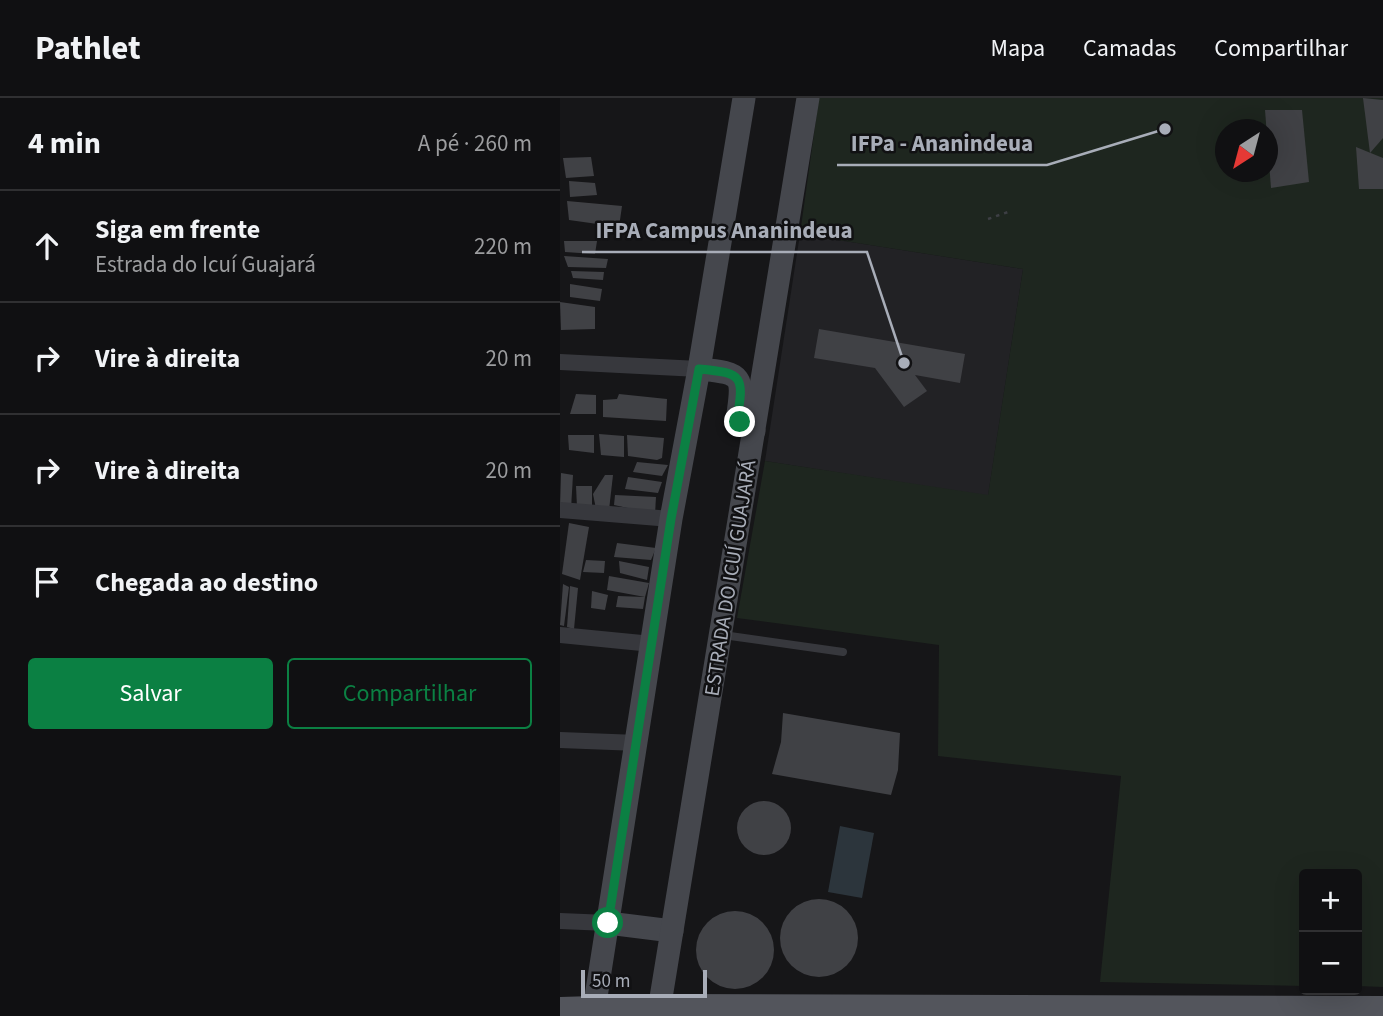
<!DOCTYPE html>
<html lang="pt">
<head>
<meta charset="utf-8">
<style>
  :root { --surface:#101012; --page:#19191b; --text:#f1f3f6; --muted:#9c9d9f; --line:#303032; --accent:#0b8043 }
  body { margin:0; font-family:"Source Sans 3",sans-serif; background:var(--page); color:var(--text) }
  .controls { position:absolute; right:21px; bottom:21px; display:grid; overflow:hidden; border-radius:7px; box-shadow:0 7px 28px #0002 }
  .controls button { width:63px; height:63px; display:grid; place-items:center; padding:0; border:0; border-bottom:2px solid var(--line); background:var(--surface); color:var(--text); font:35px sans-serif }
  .compass { position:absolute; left:655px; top:21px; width:63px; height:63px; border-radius:50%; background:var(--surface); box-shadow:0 7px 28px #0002; rotate:216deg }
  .scale { position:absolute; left:21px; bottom:18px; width:126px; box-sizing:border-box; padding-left:7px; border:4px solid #a8adb8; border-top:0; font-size:19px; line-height:24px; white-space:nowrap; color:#a8adb8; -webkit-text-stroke:5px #111113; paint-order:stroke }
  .stop { position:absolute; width:21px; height:21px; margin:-16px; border:5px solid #0b8043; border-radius:50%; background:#fff }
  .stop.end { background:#0b8043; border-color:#fff; box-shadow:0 2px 7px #0008 }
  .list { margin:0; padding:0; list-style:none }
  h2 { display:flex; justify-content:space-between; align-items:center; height:91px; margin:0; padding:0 28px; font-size:30px }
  h2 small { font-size:23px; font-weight:400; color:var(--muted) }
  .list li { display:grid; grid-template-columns:46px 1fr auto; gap:21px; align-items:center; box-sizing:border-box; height:112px; padding:0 28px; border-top:2px solid var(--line) }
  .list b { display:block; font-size:26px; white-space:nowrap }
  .list p { margin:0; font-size:23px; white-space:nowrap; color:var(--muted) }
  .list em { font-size:23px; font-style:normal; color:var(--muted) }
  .actions { display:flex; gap:14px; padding:21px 28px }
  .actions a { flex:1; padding:16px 0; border:2px solid var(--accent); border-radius:7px; text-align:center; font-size:24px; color:var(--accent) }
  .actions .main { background:var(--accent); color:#fff }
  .icon { flex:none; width:38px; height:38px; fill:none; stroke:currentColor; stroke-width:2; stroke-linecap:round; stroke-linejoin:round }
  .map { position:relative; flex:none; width:823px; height:918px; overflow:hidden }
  header { display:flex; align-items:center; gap:42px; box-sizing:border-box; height:98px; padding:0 35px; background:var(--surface); border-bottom:2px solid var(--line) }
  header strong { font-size:33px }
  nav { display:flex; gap:38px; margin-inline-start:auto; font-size:24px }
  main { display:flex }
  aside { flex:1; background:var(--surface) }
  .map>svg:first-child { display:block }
</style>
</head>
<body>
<header>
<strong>Pathlet</strong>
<nav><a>Mapa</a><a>Camadas</a><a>Compartilhar</a></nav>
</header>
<main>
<aside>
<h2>4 min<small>A pé · 260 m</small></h2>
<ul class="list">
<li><svg class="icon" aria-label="ahead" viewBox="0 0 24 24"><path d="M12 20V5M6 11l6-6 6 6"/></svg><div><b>Siga em frente</b><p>Estrada do Icuí Guajará</p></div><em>220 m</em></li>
<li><svg class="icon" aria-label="right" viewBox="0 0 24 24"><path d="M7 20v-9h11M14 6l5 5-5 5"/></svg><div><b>Vire à direita</b></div><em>20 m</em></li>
<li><svg class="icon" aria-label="right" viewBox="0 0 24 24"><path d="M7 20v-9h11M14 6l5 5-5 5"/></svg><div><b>Vire à direita</b></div><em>20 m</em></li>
<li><svg class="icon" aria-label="arrive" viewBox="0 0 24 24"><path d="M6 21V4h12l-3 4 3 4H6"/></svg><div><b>Chegada ao destino</b></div></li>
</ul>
<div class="actions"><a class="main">Salvar</a><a>Compartilhar</a></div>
</aside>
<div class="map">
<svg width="823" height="918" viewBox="0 0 823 918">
  <rect width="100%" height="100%" fill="#161618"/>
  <path fill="#222225" d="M240,136L463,171L428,398L205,363Z"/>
  <path fill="#1e261f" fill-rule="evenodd" d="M259,0H823V889L797,888V776H744V888L540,884L561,678L378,658L379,547L177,520L205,363L428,397L463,171L240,136ZM666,32H708V74H666Z"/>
  <path fill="#2c353c" d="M280,728L314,735L302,800L268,794Z"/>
  <g fill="#404145">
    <path d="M803,0L823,2V40L810,55Z"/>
    <path d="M705,12H742L749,84L711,90Z"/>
    <path d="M796,49L823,60V91H799Z"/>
    <path d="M31,59L34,78L6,80L3,60Z"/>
    <path d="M9,83L35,85L37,97L10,99Z"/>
    <path d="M7,103L62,108L59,129L9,122Z"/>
    <path d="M4,143H37L35,156L5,154Z"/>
    <path d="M4,158L48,161L46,170L8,169Z"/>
    <path d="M11,173L44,174L43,182L13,180Z"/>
    <path d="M10,186L42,191L40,203L10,199Z"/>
    <path d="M0,204L35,209V231L1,232Z"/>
    <path d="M259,231L405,256L400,285L355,277L367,293L344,309L315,270L254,260Z"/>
    <path d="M16,296L36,297V316H10Z"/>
    <path d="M59,296L107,301L106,323L43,319V302L57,301Z"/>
    <path d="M39,336L64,338V359L41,357Z"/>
    <path d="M8,337H34V355L9,352Z"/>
    <path d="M67,337L104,340L102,360L97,362L68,358Z"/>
    <path d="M77,364L108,367L102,378L73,374Z"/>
    <path d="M1,375L13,377L11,411L0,409Z"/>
    <path d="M45,377H53L49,412L36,411L33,396Z"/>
    <path d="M68,379L102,384L98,395L65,391Z"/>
    <path d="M16,388H32V408L17,409Z"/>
    <path d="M55,397L96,399L95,416L54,407Z"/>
    <path d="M9,425L29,429L20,482L2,476Z"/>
    <path d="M57,445L96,450L91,462L54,459Z"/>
    <path d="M26,462L45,463L44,475L23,474Z"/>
    <path d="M59,463L89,469L87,482L60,475Z"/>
    <path d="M49,478L89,485L85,499L47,492Z"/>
    <path d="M3,486L9,489L4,528L0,527Z"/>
    <path d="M10,488L18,490L14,531L7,529Z"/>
    <path d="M32,493L48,497L45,512L31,510Z"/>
    <path d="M58,498L85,499L83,511L56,509Z"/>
    <path d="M223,615L340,635L338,672L331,697L212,676L221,644Z"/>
    <circle cx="204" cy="730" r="27"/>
    <circle cx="259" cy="840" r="39"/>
    <circle cx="175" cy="852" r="39"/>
  </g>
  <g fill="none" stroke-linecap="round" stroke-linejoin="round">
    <path stroke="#3d3f44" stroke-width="2.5" stroke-dasharray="3.5 5" stroke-linecap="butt" d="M428,121L448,114"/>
    <path stroke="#37383d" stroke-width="8" d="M163,537L283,554"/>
    <g stroke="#37383d" stroke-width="16">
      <path d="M0,264L139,271"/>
      <path d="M0,412L111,421"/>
      <path d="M0,537L92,546"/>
      <path d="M0,642L78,645"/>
      <path d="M0,823L48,825"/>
    </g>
    <g stroke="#45474d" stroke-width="23">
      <path d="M139,271C184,275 184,278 177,322L194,333"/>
      <path d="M48,825L112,833"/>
      <path d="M33,918L111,421L139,271L184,0"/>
      <path d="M98,918L248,0"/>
    </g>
    <path stroke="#53555c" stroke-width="26" d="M0,912L99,909L823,911"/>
  </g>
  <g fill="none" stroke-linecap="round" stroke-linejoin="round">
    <path stroke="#0b8043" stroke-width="9" d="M48,825L111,421L139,271C184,275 184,278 177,322L180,324"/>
  </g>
  <g text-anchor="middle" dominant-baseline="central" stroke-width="5" stroke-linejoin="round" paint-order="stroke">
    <g font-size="21" fill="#a8adb8" stroke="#111113">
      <text transform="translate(170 480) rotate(-81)">ESTRADA DO ICUÍ GUAJARÁ</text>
    </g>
  </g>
  <path fill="none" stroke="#a8adb8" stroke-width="2.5" d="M605 31L487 67H277M344 265L307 154H22"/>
  <g fill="#a8adb8" stroke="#111113" stroke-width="2.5">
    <circle cx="605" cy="31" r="7"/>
    <circle cx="344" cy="265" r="7"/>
  </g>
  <g font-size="23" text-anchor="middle" font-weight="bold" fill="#a8adb8" stroke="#111113" stroke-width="5" stroke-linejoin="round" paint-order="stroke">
    <text x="382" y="53">IFPa - Ananindeua</text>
    <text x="164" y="140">IFPA Campus Ananindeua</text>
  </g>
</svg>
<div class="controls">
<button>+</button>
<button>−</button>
</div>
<svg class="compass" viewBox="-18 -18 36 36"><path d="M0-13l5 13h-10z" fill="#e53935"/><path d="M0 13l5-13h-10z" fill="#9c9d9f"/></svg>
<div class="scale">50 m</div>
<div class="stop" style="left:48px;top:825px"></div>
<div class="stop end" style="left:180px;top:324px"></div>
</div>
</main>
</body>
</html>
